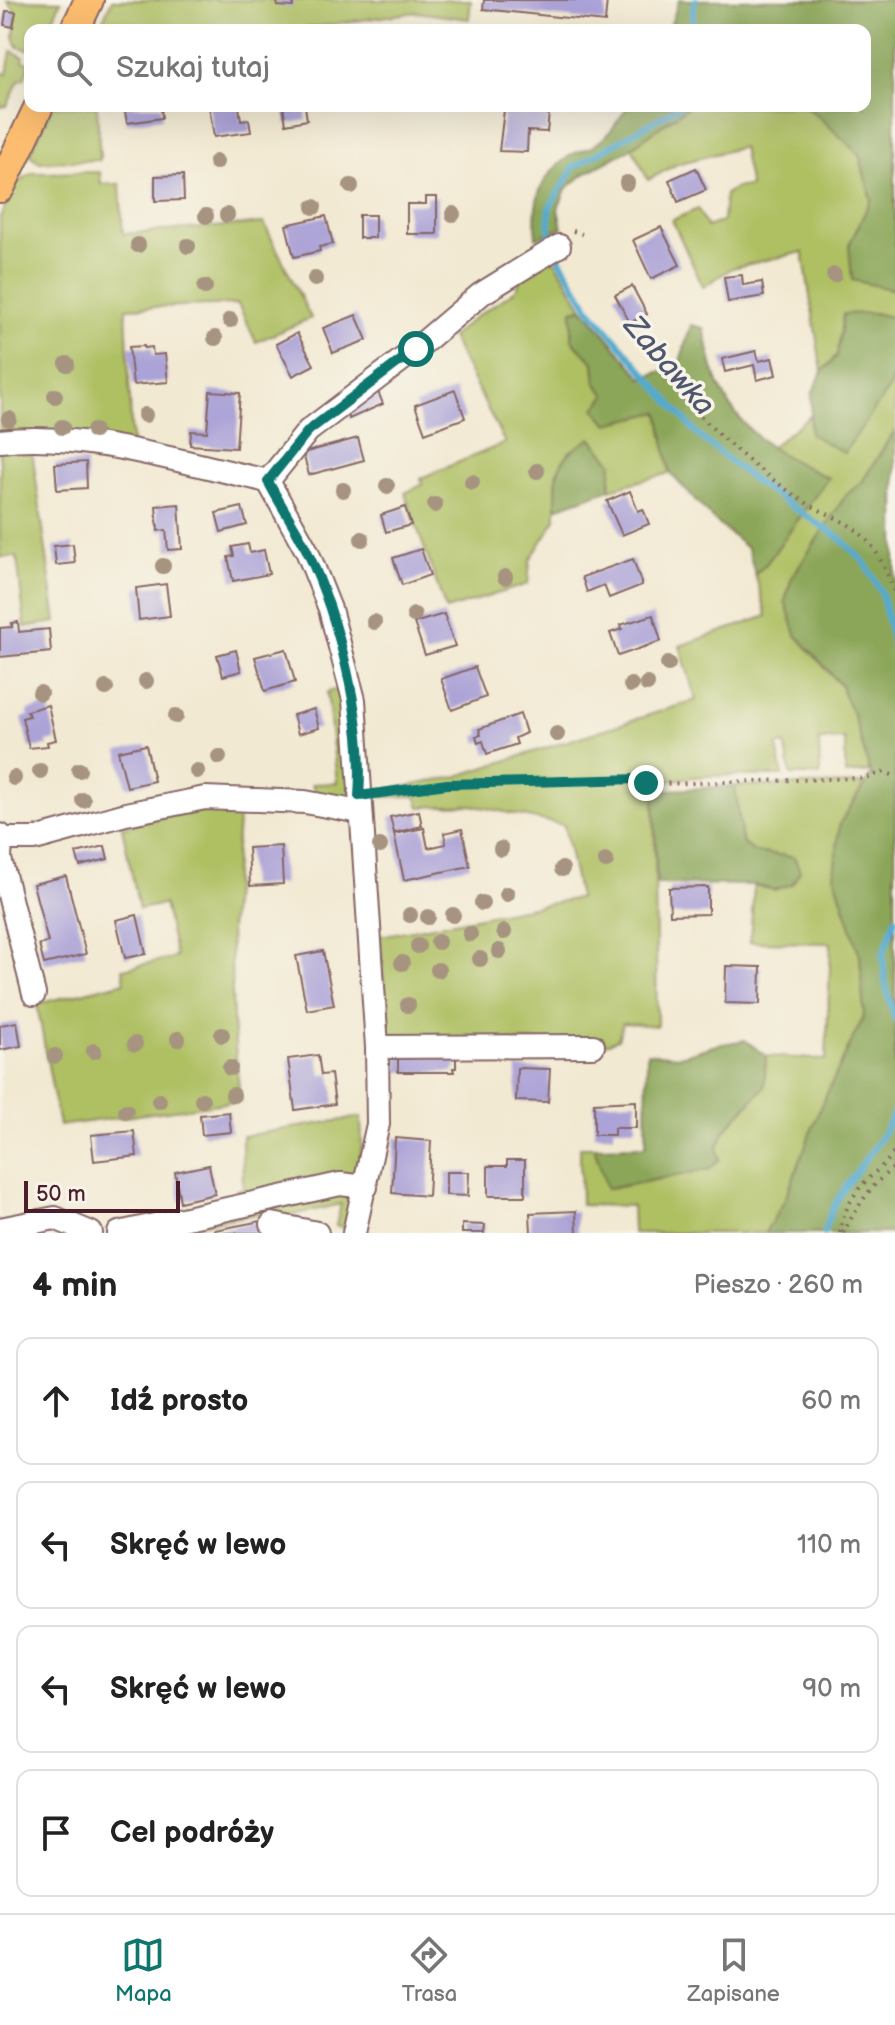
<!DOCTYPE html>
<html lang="pl">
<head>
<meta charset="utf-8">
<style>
  :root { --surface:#fff; --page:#f2f2f2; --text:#222; --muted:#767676; --line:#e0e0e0; --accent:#0f766e }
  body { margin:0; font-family:"Balsamiq Sans",sans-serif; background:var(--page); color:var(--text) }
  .scale { position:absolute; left:24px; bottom:20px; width:156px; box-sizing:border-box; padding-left:8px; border:4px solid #4a1f2b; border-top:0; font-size:22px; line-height:28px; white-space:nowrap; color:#4a1f2b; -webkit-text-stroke:6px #f7f3e8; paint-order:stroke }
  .stop { position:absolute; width:24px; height:24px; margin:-18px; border:6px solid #0f766e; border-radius:50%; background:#fff }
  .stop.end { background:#0f766e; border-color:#fff; box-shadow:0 2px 8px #0008 }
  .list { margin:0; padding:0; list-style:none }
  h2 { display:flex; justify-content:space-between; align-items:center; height:104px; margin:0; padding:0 32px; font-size:34px }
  h2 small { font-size:26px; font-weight:400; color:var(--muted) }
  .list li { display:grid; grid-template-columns:52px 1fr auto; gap:24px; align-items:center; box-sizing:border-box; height:128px; margin:0 16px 16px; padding:0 16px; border:2px solid var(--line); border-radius:16px }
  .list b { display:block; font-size:30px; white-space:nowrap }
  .list em { font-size:26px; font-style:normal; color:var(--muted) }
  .icon { flex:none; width:44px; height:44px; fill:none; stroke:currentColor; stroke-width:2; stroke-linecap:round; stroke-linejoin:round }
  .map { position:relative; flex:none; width:895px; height:1233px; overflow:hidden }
  .search { position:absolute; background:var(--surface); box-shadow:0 8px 32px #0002; left:24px; right:24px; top:24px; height:88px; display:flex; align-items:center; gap:20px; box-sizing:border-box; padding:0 28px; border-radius:16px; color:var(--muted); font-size:30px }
  .sheet { height:680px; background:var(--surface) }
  nav { display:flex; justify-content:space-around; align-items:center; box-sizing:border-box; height:112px; border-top:2px solid var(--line); background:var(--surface); font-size:22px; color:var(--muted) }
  nav a { display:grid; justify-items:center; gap:4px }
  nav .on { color:var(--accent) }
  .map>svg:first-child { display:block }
</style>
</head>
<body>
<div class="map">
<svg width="895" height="1233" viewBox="0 0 895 1233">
  <rect width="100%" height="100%" fill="#f7f3e8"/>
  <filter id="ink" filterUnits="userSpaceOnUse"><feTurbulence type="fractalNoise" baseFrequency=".0125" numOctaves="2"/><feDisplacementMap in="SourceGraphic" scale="16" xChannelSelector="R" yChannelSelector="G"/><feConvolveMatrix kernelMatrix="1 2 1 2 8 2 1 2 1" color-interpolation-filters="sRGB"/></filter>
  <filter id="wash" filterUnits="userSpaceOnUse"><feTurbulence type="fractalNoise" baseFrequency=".006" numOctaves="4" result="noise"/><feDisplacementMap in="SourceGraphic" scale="32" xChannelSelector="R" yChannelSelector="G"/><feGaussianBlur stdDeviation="1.8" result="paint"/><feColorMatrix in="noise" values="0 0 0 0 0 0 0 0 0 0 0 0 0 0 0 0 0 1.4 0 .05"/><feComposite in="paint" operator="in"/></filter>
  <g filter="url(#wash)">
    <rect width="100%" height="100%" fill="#f2e9d2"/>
    <g fill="#afc063" stroke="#7c7047" stroke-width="2">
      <path d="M7,0L61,1L48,30H30V50L18,47L14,37L16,12Z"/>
      <path d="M112,0H471L469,19L416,12L293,30H98Z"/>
      <path d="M11,51L24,57L23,61L30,63L24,79L19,80L7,106L0,107V73L7,74Z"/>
      <path d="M52,106H97L100,160L39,162L30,155Z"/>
      <path d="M689,106H803L815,113L859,154L871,200L849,245L890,289L895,288V318L874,313L822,372L803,252L732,268L703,287L672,220L698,209L707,227L723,221L725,194L738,187H750L742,147L677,164L648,180L632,147Z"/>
      <path d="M100,172L101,184H120L123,234L264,223L311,318L256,342L238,304L126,308L132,447L0,435V217L16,184L32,173Z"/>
      <path d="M549,259L556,262L583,308L572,310L594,363L596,383L606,395L608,423L659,411L670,473L610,489L612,463L592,439L570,451L556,473V519L530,560L528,584L446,610L405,493L422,485L421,478L505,443L451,337L474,318L516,290L523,274Z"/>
      <path d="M895,371V430L862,482L846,496L796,635L842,687C842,698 851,705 854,716C860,734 864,753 870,772L845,774V739L819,740L820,775H791L785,744L777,746L783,776C754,776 668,771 648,790L654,791L657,1026L623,1023L618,1039L609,1043L393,1039L388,1034L380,936L579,898L564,825L472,805L420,807L416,796L377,797L376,792L455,777L696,700L680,646L767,616L755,574L766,564L828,478L781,456L771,447L811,415L810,434L888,390Z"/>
      <path d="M29,446L32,451L56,622L25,627L17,557H0V447Z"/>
      <path d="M343,688L351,790L347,796C333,797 316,799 312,784L337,783L327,692Z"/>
      <path d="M865,784L840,823L834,874L860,956L864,1016L820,1108L785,1200L765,1233H633L632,1206L581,1205L580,1147H594L608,1189L710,1169L725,1130L764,1087L766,1056L826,1060L831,943L750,942L754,885L774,890L794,857L754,852L742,842L735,786Z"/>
      <path d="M239,807L230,929L233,1022L240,1101L59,1126L37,1004L125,982L123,969L176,957L164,904L139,909L122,827L174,815Z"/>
      <path d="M361,1117C361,1138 367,1165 347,1178L240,1197L236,1190L243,1188L242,1136Z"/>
      <path d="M345,1192L351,1199L344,1228L336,1225L341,1204L280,1218L269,1212L188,1227V1233H147Z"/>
    </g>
    <g fill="#8ba659" stroke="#6a6242" stroke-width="2">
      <path d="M679,0H895V288L890,289L852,280L849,245L871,200L859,154L815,113L803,106H865V30H669Z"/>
      <path d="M628,106H689L625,152L584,174L566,189L558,209L562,228L536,238C533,203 537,179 568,157C576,151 588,150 596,144C610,135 619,119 628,106Z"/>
      <path d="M583,308L642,378L679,365L691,325L704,328C708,345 711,366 718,383C741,435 780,456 828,478L766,564L755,574L748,549L715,521L670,473L659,412L608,424L595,409L606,395L596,383L594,363L572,340V310Z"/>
      <path d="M874,313L895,318V371L888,390L844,453L810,434L812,394L822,372L837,356L843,314Z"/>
      <path d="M895,430V1233H765L785,1200L820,1108L864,1016L860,956L834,874L840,823L871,775C865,756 860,736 854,717C851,706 842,698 842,686L796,635L785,601L792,577L846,495L862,482Z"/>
      <path d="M591,438L612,463L610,489L556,508C556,468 556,459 591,438Z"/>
      <path d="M735,786L742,842L754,852L794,857L800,871L792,884L774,890L754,885L657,884L654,791Z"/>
      <path d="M745,1040L766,1056L764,1087L725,1130L717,1148L720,1159L710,1169L607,1189L594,1147L646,1146L647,1053L680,1056L717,1045Z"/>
    </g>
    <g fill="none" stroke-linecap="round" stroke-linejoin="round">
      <g stroke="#53aad0" stroke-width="6">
        <path d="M693,30V6L696,0"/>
        <path d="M550,244L549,208L574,167L680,106"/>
        <path d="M556,253L589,308L698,435L758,484L840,538L865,563L881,592L895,652"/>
        <path d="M895,919L883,955L885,982L895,1020"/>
        <path d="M824,1233C833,1189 878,1154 895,1110"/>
      </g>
    </g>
    <g id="blocks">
      <g fill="#aba2d7">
        <path d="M278,0H293V7L277,6Z"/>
        <path d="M484,0H607L605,22L483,9Z"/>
        <path d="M6,11L16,12L13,27L4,25Z"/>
        <path d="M124,106H161L162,118L127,123Z"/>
        <path d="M209,106H239L241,121L249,120L251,132L214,137Z"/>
        <path d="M283,106H305L307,120L286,124Z"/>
        <path d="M498,106H533V112L549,113L547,132L528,131L527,152L499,151L504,110L497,109Z"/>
        <path d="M696,168L706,190L678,202L669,180Z"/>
        <path d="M183,175L184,200L155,201V176Z"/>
        <path d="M426,197H437V234H407V204H426Z"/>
        <rect x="359" y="215" width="16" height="23"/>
        <path d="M326,216L333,244L319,247L320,251L294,257L286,225Z"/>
        <path d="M661,227L680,265L651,279L633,240Z"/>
        <path d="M742,275L743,285L762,282L764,296L728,302L724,277Z"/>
        <path d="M632,286L647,314L630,323L615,295Z"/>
        <path d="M356,315L367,340L333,353L323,328Z"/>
        <path d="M297,333L314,365L293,376L276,344Z"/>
        <path d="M144,346V348L152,347L153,355L165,354L168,382L133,385L129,347Z"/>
        <path d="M756,351L759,361L772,358L776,375L757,380L754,365L725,372L722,359Z"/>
        <path d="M377,389L383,404L349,419L348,411Z"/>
        <path d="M455,390L465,418L425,433L415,405Z"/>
        <path d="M210,391L240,393L236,448L190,445L191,431L207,432Z"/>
        <path d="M358,438L364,460L309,475L303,453Z"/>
        <path d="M86,462L87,488L57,490L55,464Z"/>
        <path d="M630,491L638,511L643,509L649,524L622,535L607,501Z"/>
        <path d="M179,504L182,549L168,550L166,530L158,531L156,506Z"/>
        <path d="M242,507L247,525L221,532L216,513Z"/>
        <path d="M405,507L411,525L386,532L381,515Z"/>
        <path d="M73,544L75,563L56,565L54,546Z"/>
        <path d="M248,544L250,553L264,550L269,574L233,581L228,557L234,556L232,547Z"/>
        <path d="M421,549L430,575L402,585L393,558Z"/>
        <path d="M633,559L642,585L609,598L604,585L587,592L582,577Z"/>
        <path d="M166,584L170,616L139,620L136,588Z"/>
        <path d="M444,614L455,646L425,655L414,623Z"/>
        <path d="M653,615L661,641L618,656L610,633L622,629L620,625Z"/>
        <path d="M18,622L19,632L49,629L51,652L0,657V628L12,627V623Z"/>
        <path d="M286,649L295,682L265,691L255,657Z"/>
        <path d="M236,650L241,671L223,676L217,655Z"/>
        <path d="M475,667L486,697L452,710L441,679Z"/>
        <path d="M48,705L56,740L47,742L48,746L29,748L22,718L29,716L27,711Z"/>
        <path d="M314,709L319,728L298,734L293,715Z"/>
        <path d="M520,714L526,733L515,738L517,744L487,754L483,741L478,743L476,736L481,735L479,729Z"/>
        <path d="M146,745L154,781L127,787L118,751Z"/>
        <path d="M419,811L422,826L394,833L390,817Z"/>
        <path d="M424,828L428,848L446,844L444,833L462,829L470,866L404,880L394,834Z"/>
        <path d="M105,846L108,859L80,866L76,853Z"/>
        <path d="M281,846L283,884L250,886L248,848Z"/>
        <path d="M66,876L86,954L44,964L39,945L48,942L33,884Z"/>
        <path d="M708,887V914L670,915L669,888Z"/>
        <path d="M137,915L146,954L125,958L116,920Z"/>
        <path d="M323,951L334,1005L307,1010L296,956Z"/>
        <path d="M726,966L761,967L760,1004L725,1003Z"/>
        <path d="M17,1022L21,1046L0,1050V1025Z"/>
        <path d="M318,1055L321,1075L331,1074L335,1104L295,1110L288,1059Z"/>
        <path d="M398,1056L456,1057V1068H453L454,1072H398Z"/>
        <path d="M517,1068L550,1069L548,1102L516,1101Z"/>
        <path d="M636,1101V1128H614V1135H594V1103Z"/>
        <path d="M229,1112L231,1132L202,1135L200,1115Z"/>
        <path d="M134,1131L137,1156L94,1161L91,1135Z"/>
        <path d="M395,1138L431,1141L428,1196L392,1193Z"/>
        <path d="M507,1160H525V1196H488V1166H507Z"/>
        <path d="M209,1165L215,1194L180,1202L175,1172Z"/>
        <path d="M446,1172H469L468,1196L446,1195Z"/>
        <path d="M576,1211L577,1233H531L530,1213Z"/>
        <path d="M271,1219L267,1233H216L215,1230Z"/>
        <path d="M462,1224L485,1225L484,1233H462Z"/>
      </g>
    </g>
  </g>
  <g filter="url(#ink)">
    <use href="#blocks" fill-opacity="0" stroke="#856665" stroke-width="2"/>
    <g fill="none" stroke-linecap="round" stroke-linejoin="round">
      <defs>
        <g id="minor">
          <path d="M0,441C81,430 188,464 268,481"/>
          <path d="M0,835L1,839H35L126,814L205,798L305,802L360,812"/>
          <path d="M1,839L0,859L34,994"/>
          <path d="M377,1047L593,1046"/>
          <path d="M272,1224L317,1233"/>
          <path d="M0,1229L55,1218L91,1233"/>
          <path d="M119,1233L340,1184L366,1187"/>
          <path d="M354,1233L378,1124L377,1047L354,700L330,609L307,551L268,481L308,431L416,349L481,294L559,246"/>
        </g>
        <g id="major">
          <path d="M75,30L89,0"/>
          <path d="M0,188L39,106"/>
        </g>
      </defs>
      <use href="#minor" stroke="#856665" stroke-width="26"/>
      <use href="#major" stroke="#856665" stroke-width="32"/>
      <g stroke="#856665" stroke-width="4" stroke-dasharray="2 6" stroke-linecap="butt">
        <path d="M573,231L582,234"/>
        <path d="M655,361C691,414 749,465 803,501C820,512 848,521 862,535C878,549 888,575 895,594"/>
        <path d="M381,793L447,784L640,779L655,784L865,778L885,772L895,776"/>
        <path d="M840,1233C842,1213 854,1192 869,1178C878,1169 889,1161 895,1150"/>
        <path d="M843,1233C856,1209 872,1182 895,1167"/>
      </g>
      <use href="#minor" stroke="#fff" stroke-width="22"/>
      <use href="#major" stroke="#fcbd6f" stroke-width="28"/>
    </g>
    <g fill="#a69480">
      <circle cx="216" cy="162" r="8"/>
      <circle cx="627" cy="183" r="8"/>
      <circle cx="351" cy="186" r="8"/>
      <circle cx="314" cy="207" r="8"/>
      <circle cx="453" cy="214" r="8"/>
      <circle cx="227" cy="215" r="8"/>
      <circle cx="206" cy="216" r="8"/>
      <circle cx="138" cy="245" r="8"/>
      <circle cx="188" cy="246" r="8"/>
      <circle cx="834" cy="275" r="8"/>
      <circle cx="315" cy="279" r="8"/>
      <circle cx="205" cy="287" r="8"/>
      <circle cx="230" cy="320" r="8"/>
      <circle cx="215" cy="338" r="8"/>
      <circle cx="67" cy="364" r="8"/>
      <circle cx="55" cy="396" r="8"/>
      <circle cx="145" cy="415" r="8"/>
      <circle cx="9" cy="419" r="8"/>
      <circle cx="62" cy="427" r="8"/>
      <circle cx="94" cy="431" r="8"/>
      <circle cx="537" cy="471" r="8"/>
      <circle cx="472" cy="482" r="8"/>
      <circle cx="387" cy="486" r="8"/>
      <circle cx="343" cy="490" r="8"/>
      <circle cx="435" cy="505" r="8"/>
      <circle cx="362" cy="539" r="8"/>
      <circle cx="163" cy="566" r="8"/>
      <circle cx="505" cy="577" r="8"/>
      <circle cx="414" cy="615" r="8"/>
      <circle cx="374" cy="622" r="8"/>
      <circle cx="668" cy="664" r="8"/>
      <circle cx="146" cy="681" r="8"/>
      <circle cx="647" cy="684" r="8"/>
      <circle cx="631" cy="685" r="8"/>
      <circle cx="106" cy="688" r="8"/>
      <circle cx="40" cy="693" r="8"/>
      <circle cx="176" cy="716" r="8"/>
      <circle cx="557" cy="734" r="8"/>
      <circle cx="219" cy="757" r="8"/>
      <circle cx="79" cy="770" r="8"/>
      <circle cx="40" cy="771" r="8"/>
      <circle cx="197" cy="771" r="8"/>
      <circle cx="14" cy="778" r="8"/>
      <circle cx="83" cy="800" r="8"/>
      <circle cx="380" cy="846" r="8"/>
      <circle cx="501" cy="849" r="8"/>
      <circle cx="606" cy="861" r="8"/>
      <circle cx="562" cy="869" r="8"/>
      <circle cx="507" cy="894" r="8"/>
      <circle cx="482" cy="903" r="8"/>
      <circle cx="410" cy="915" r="8"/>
      <circle cx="453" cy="915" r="8"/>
      <circle cx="428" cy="917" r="8"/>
      <circle cx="504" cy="932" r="8"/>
      <circle cx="470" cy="934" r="8"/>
      <circle cx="438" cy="942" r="8"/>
      <circle cx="418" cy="946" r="8"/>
      <circle cx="499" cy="951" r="8"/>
      <circle cx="480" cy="959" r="8"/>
      <circle cx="402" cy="963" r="8"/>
      <circle cx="438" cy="970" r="8"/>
      <circle cx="408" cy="1005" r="8"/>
      <circle cx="222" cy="1035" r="8"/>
      <circle cx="178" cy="1039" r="8"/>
      <circle cx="135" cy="1044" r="8"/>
      <circle cx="94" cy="1051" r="8"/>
      <circle cx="55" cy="1056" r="8"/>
      <circle cx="230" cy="1068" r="8"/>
      <circle cx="233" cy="1095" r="8"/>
      <circle cx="202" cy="1100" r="8"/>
      <circle cx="159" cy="1101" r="8"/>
      <circle cx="126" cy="1111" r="8"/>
    </g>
  </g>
  <g fill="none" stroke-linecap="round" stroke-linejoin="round" filter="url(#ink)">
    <path stroke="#0f766e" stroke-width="10" d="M416,349L308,431L268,481C280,505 296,527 307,551C339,618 365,723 359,796L447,784L640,779L646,783"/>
  </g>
  <g text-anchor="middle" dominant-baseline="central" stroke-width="7" stroke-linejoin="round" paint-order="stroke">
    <g font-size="30" font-style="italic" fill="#4e576d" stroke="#f7f3e8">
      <text transform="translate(669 366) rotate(49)">Zabawka</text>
    </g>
  </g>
</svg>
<div class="scale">50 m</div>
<div class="stop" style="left:416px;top:349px"></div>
<div class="stop end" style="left:646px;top:783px"></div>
<div class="search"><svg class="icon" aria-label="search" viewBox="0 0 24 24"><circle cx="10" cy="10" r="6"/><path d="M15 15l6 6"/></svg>Szukaj tutaj</div>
</div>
<section class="sheet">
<h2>4 min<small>Pieszo · 260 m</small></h2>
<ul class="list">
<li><svg class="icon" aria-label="ahead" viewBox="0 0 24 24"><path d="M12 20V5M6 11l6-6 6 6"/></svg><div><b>Idź prosto</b></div><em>60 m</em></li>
<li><svg class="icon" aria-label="left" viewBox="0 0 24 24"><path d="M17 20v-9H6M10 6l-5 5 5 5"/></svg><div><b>Skręć w lewo</b></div><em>110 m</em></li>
<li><svg class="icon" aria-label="left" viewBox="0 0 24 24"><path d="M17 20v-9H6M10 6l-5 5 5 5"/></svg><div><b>Skręć w lewo</b></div><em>90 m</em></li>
<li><svg class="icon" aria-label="arrive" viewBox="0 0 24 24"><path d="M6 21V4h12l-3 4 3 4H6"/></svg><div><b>Cel podróży</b></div></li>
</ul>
</section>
<nav>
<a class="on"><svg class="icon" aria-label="map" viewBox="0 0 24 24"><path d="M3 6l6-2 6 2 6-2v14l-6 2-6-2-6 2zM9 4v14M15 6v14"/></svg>Mapa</a>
<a><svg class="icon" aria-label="directions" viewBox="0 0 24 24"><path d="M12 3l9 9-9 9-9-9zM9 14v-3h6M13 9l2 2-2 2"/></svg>Trasa</a>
<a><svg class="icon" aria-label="saved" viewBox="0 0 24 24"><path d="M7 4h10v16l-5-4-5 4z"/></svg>Zapisane</a>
</nav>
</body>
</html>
